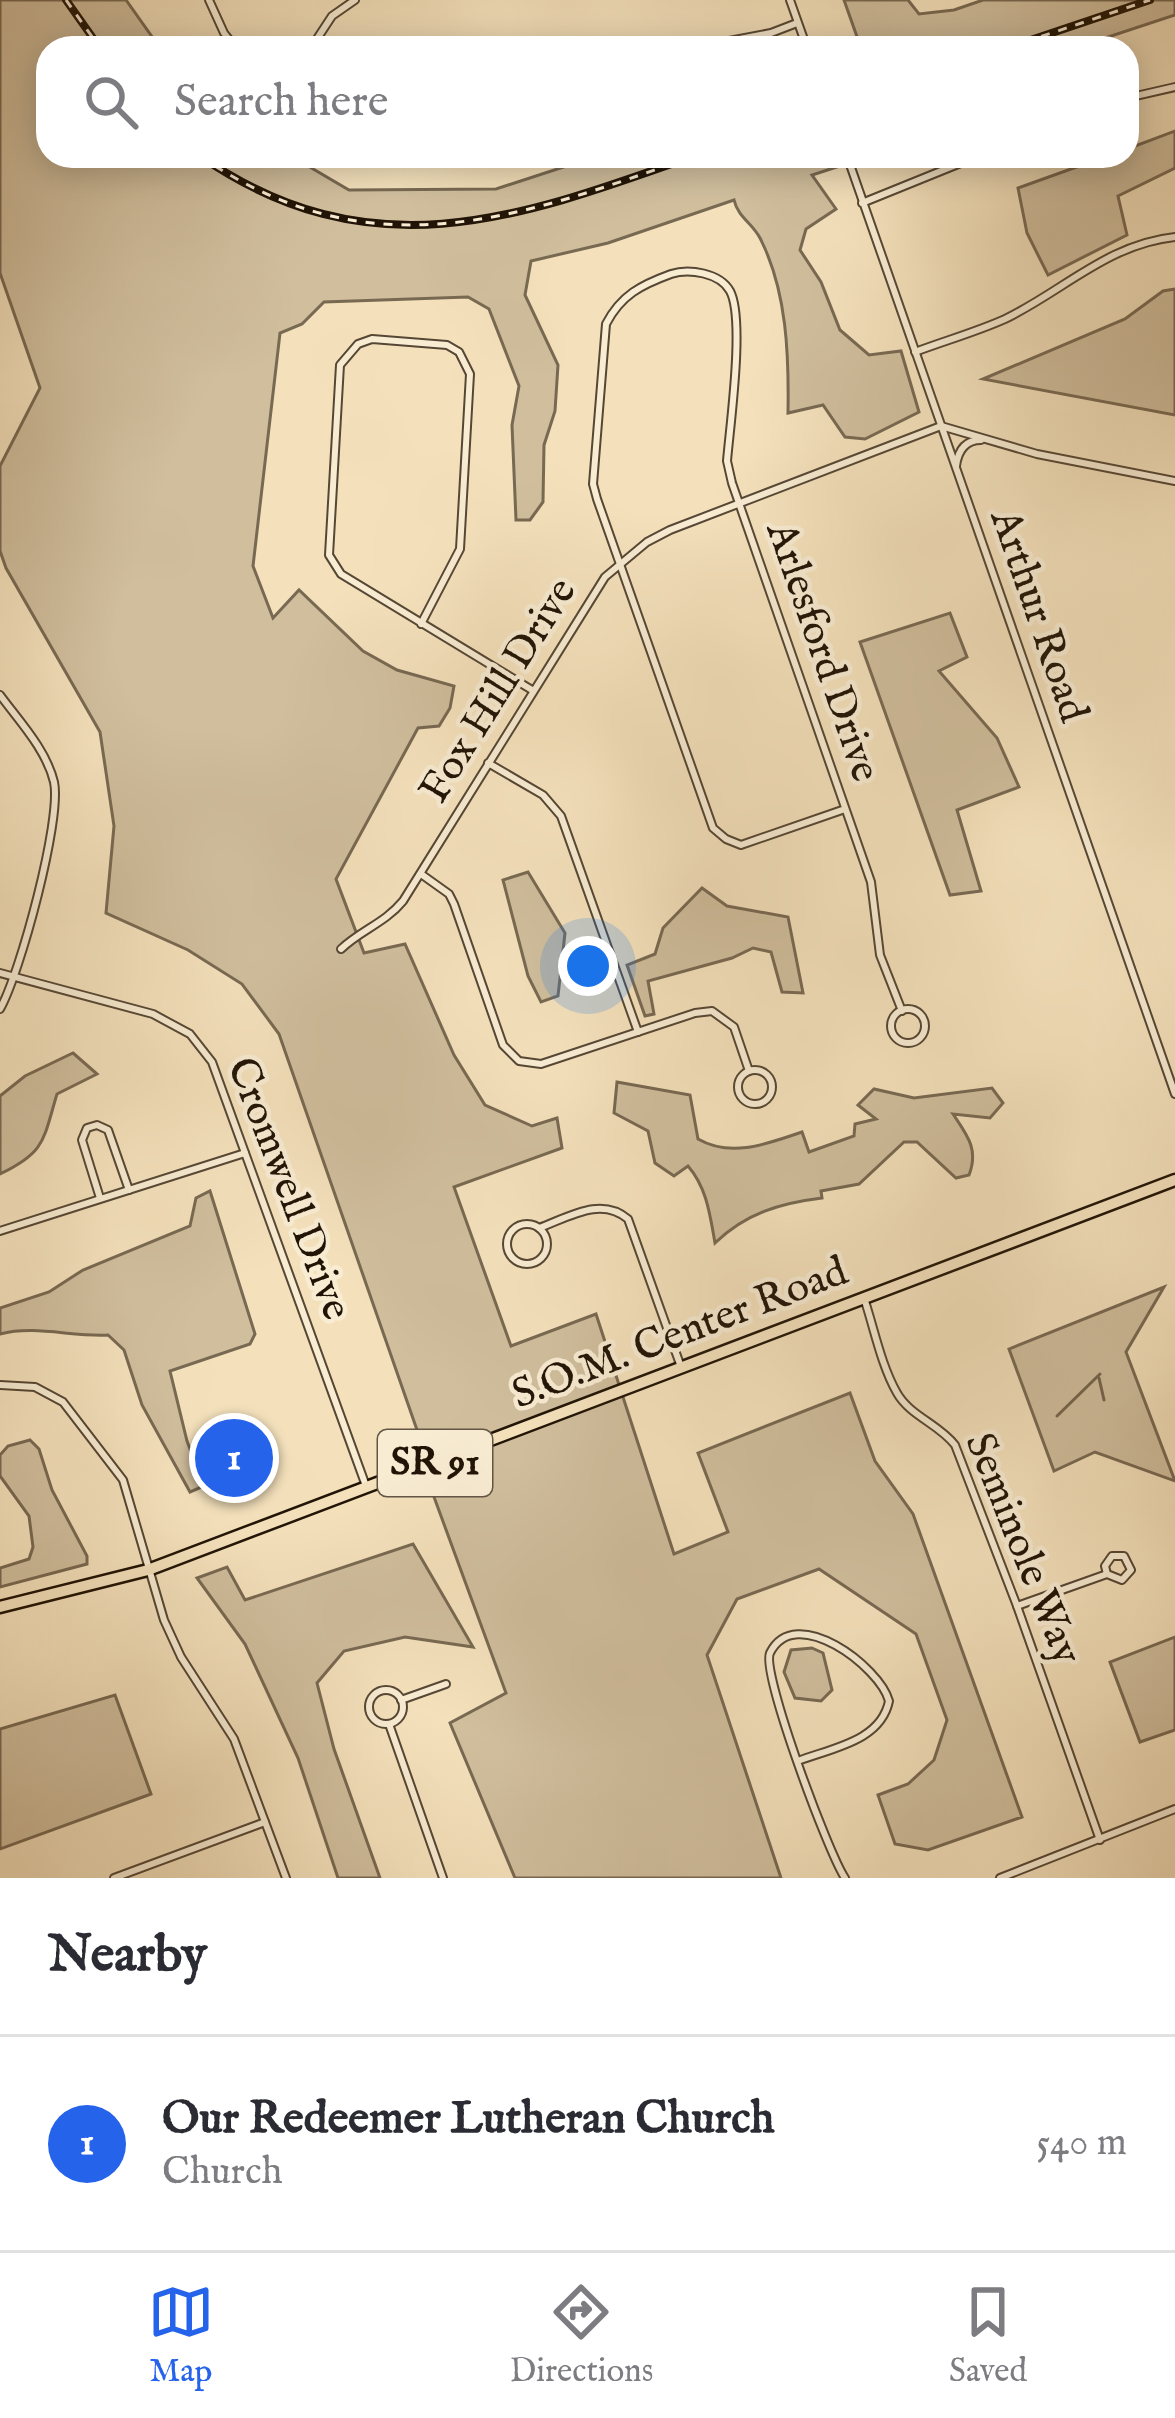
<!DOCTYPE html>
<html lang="en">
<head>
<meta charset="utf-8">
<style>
  :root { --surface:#fff; --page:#f2f2f3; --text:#2b2b33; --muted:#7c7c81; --line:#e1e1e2; --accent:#2563eb }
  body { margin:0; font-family:"IM FELL English",serif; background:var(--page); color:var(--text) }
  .you { position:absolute; left:588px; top:966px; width:42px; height:42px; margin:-30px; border:9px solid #fff; border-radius:50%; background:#1a73e8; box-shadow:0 0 0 18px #1a73e833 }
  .badge { display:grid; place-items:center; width:78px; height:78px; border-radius:50%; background:var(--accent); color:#fff; font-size:39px; font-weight:700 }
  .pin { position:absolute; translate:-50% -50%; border:6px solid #fff; box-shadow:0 3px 12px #0006 }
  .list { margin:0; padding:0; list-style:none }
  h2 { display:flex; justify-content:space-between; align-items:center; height:156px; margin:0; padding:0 48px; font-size:51px }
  h2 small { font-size:39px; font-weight:400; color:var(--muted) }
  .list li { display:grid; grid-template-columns:78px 1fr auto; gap:36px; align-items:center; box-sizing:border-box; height:216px; padding:0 48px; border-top:3px solid var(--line) }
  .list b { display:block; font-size:45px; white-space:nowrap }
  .list p { margin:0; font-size:39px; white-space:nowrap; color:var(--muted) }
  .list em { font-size:39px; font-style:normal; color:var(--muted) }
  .icon { flex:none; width:66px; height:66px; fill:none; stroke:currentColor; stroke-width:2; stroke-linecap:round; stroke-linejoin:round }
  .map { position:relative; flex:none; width:1175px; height:1878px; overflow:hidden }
  .search { position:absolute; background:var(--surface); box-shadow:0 6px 30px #0003; left:36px; right:36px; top:36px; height:132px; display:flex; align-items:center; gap:30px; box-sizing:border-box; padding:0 42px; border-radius:36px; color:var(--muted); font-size:45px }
  .sheet { height:372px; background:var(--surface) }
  nav { display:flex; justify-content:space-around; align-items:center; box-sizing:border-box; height:168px; border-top:3px solid var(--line); background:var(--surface); font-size:33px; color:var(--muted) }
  nav a { display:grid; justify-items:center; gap:6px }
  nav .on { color:var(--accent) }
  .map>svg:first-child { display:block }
</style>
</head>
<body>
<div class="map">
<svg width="1175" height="1878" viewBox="0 0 1175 1878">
  <rect width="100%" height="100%" fill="#f4e1bc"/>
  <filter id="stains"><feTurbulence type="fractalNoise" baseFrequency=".00167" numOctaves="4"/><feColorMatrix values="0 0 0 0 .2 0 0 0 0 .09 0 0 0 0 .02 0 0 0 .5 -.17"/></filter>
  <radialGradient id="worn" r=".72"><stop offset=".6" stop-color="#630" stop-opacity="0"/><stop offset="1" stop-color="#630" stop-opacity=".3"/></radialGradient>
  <g fill="#d0be9d" stroke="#786952" stroke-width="3">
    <path d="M0,0H126L160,48H48V156H291L349,190L496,189L597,156H847L849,163L812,175L836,209L806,229L800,250L821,282L840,330L869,355L901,351L919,412L865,439L845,437L823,405L788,413C789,355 787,291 760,238C752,223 738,217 734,200L608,243L531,261L525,295L558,365L555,411L544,445L543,502L530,520H516L512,425L519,386L489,309L468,297L324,302L302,324L280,333L253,566L273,618L299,590L363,651L397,670L454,686L450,708L439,726L418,728L336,879L364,953L405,944L454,1055L485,1105L532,1126L557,1118L562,1148L454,1187L511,1346L596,1314L674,1554L728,1532L698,1453L850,1393L875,1461L913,1514L1022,1817L928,1850L895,1844L878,1795L908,1784L934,1760L947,1720L916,1634L819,1569L737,1599L707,1655L781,1878H515L450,1723L506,1693L423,1467L429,1464L424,1450L279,1034L242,984L188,950L106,913L114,826L100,732L6,568L0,551V466L40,388L0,273Z"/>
    <path d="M844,0H908L919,14L954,10L983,0H1175V15L1075,48H861Z"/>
    <path d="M1175,131V168L1118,196L1127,235L1048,275L1027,233L1018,188L1107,156H1127V149Z"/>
    <path d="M1175,289V415L983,379L1125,319L1163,291Z"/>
    <path d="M950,613L967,657L939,671L997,738L1019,787L957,810L981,891L950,895L860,642Z"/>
    <path d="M528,872L565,933L558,996L541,1002L528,976L503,880Z"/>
    <path d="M702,888L727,906L788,917L803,993L782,992L771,952L753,948L732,958L648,981L654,1014L645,1016L627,965L655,954L663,928Z"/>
    <path d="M73,1053L97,1074L57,1094C43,1140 46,1152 0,1174V1096L25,1076Z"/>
    <path d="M617,1082L690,1095L698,1139C731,1158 767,1144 802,1132L809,1152L854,1136L855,1124L876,1119L858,1105L874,1089L914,1098L992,1088L1003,1103L990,1118L953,1114C967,1135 979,1149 969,1175L956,1178L917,1142H904L859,1184L821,1191L822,1198C781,1203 746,1213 715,1243C710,1215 707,1188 688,1166L674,1176L655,1163L648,1131L614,1113Z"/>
    <path d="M210,1191L255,1334L250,1344L170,1371L187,1441L204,1486L190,1492L142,1405L124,1350L108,1335C72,1337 35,1325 0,1334V1308L49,1292L83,1270L190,1226L196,1198Z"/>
    <path d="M1164,1287L1126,1352L1175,1481L1095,1452L1054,1471L1009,1349Z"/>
    <path d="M30,1440L39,1449L52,1490L87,1556V1564L0,1587V1568L29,1559L33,1547L29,1516L0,1476V1455L8,1446Z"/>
    <path d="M413,1544L473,1647L405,1637L344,1651L317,1683L334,1749L380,1878H338L298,1758L245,1644L197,1578L227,1567L245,1600Z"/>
    <path d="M1175,1637V1730L1140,1742L1110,1662Z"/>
    <path d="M812,1648L823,1653L832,1690L821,1701L795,1698L784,1672L791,1650Z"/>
    <path d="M115,1695L151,1794L0,1849V1729Z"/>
  </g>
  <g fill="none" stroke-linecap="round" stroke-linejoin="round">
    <g stroke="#74654e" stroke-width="3">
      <path d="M1099,1378L1104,1400"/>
      <path d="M1057,1416L1100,1374"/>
    </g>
    <defs>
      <g id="minor">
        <path d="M209,0L224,33L236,48"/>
        <path d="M790,0L807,48"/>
        <path d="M311,48L332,16L355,0"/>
        <path d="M692,48L771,33L797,23"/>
        <path d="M1127,98L1175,87"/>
        <path d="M847,156L1175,1094"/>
        <path d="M862,203L978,156"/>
        <path d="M915,352C944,341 976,332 1005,319C1063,291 1108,244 1175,237"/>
        <path d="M941,426L1037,454L1175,481"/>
        <path d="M956,466C958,451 965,440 981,440"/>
        <path d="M421,624L460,549L470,374L459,352L447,345L372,339L358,344L340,365L329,555L341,574L532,690"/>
        <path d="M0,695C19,721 46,749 54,782C62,819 20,974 0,1009"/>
        <path d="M488,763L543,795L561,816L638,1032"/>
        <path d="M845,809L741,845L726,839L713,828L597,499L593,484L606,324C621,295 641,285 671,274C689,268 720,273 730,291C745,319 730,425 727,461L732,483L871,882L880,955L902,1011"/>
        <path d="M421,874L449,894L454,904L503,1045L519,1061L541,1064L695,1013L712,1011L734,1027L749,1071"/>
        <path d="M341,949C361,930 385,923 403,901L605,577L647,542L670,530L941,426"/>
        <path d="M0,973L153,1014L190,1034L212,1062L366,1486"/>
        <circle cx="908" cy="1026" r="17"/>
        <circle cx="755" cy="1087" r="17"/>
        <path d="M100,1198L82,1140L87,1128L97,1125L108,1130L129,1190"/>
        <circle cx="527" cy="1244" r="20"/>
        <path d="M539,1228C569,1217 601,1196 628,1219L681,1367"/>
        <path d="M0,1231L245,1153"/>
        <path d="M864,1298C874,1328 881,1365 897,1393C910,1416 939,1424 955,1445L1017,1606L1100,1840"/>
        <path d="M0,1385L35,1387L63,1402L123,1480L164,1620L181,1657L234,1739L286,1878"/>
        <path d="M1017,1606L1107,1574L1122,1580L1131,1570L1124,1556H1112L1105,1566L1107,1574"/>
        <circle cx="386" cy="1707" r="17"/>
        <path d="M401,1700L446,1684"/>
        <path d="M389,1724L443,1878"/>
        <path d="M798,1761C832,1748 881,1741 889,1701C880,1667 795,1602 770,1653C761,1673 829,1855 845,1878"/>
        <path d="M114,1878L265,1822"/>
        <path d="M1000,1878L1175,1809"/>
      </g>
      <path id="primary" d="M0,1607L148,1570L1175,1180"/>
    </defs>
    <use href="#minor" stroke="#564734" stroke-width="10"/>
    <use href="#primary" stroke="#211406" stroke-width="15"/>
    <use href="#minor" stroke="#f8ecd3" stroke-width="6"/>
    <use href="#primary" stroke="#f4e1bc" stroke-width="10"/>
    <defs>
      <g id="rail">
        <path d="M66,0L100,48"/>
        <path d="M1007,48L1150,0"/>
        <path d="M200,156C370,273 517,219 694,156"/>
      </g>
    </defs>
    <use href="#rail" stroke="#211406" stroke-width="8"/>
    <use href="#rail" stroke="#f8ecd3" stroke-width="3" stroke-dasharray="9" stroke-linecap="butt"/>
  </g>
  <g text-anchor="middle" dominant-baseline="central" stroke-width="9" stroke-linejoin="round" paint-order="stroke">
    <rect fill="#f8ecd3" stroke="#625544" stroke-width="3" x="378" y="1430" width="114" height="66" rx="9"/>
    <g font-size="39" font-weight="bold" fill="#211406">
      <text x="435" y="1463">SR 91</text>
    </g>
    <g font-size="42" fill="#211406" stroke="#f8ecd3">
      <text transform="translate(1038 616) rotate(71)">Arthur Road</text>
      <text transform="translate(822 652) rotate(71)">Arlesford Drive</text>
      <text transform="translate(499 691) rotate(-58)">Fox Hill Drive</text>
      <text transform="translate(288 1189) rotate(69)">Cromwell Drive</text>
      <text transform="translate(680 1334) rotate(-21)">S.O.M. Center Road</text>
      <text transform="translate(1022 1549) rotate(68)">Seminole Way</text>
    </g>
  </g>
  <rect width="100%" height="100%" filter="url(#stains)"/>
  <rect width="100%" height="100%" fill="url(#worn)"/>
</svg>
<div class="you"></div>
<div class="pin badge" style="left:234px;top:1458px">1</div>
<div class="search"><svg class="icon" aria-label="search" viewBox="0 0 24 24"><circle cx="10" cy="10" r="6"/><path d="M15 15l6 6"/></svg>Search here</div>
</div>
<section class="sheet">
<h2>Nearby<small></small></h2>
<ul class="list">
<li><span class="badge">1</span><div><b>Our Redeemer Lutheran Church</b><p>Church</p></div><em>540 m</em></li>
</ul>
</section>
<nav>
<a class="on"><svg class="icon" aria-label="map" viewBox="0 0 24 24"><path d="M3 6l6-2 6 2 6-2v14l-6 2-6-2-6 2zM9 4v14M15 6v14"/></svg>Map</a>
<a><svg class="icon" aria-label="directions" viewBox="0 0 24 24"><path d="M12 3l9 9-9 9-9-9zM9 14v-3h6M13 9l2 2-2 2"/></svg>Directions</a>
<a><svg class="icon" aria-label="saved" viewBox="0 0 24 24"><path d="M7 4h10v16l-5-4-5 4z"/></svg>Saved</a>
</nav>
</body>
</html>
